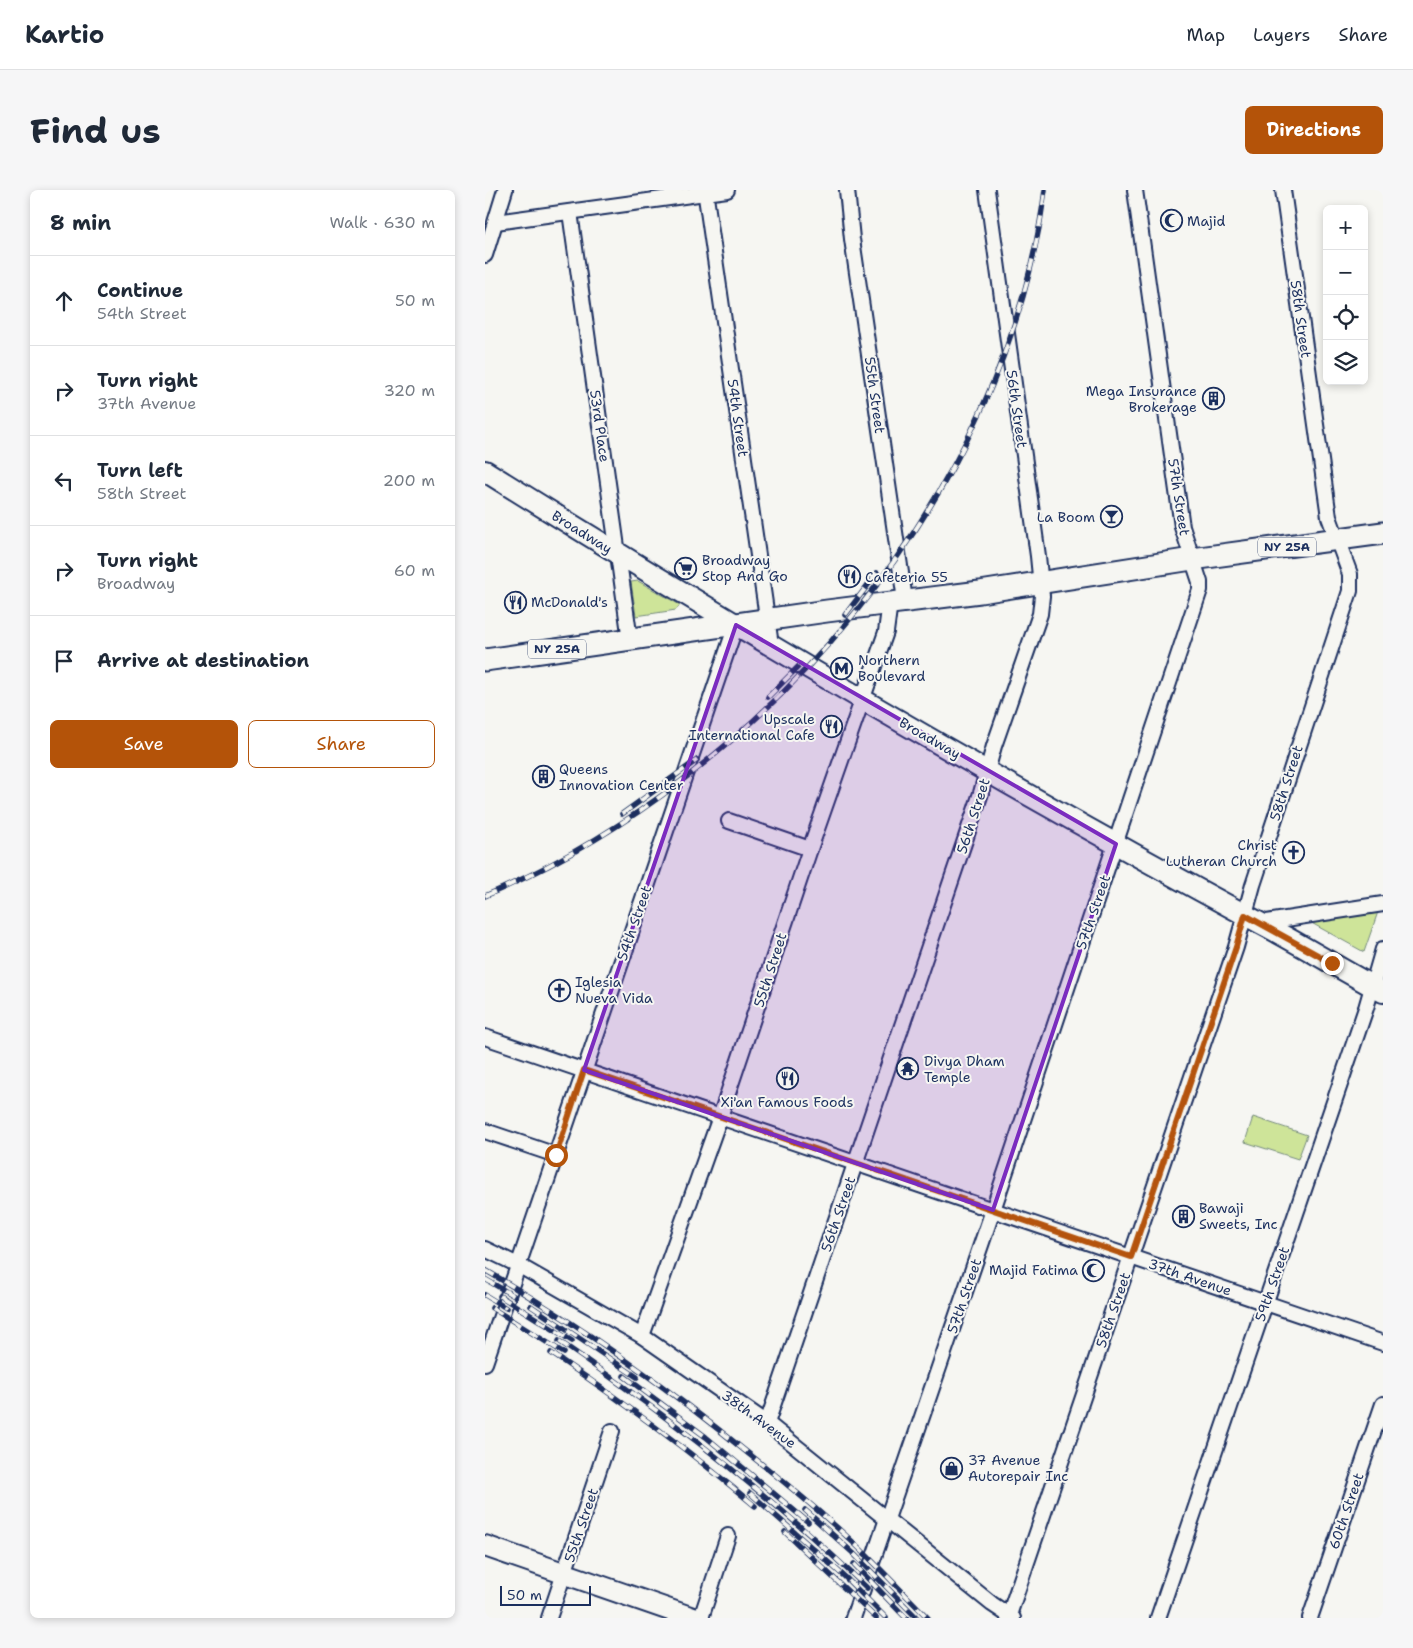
<!DOCTYPE html>
<html lang="en">
<head>
<meta charset="utf-8">
<style>
  :root { --surface:#fff; --page:#f6f6f7; --text:#1f2937; --muted:#747a83; --line:#e0e1e3; --accent:#b45309 }
  body { margin:0; font-family:"Shantell Sans",sans-serif; background:var(--page); color:var(--text) }
  .controls { position:absolute; right:15px; top:15px; display:grid; overflow:hidden; border-radius:8px; box-shadow:0 2px 8px #0003 }
  .controls button { width:45px; height:45px; display:grid; place-items:center; padding:0; border:0; border-bottom:1px solid var(--line); background:var(--surface); color:var(--text); font:25px sans-serif }
  .scale { position:absolute; left:15px; bottom:12px; width:91px; box-sizing:border-box; padding-left:5px; border:2px solid #1b2f5e; border-top:0; font-size:14px; line-height:18px; white-space:nowrap; color:#1b2f5e; -webkit-text-stroke:4px #f6f6f2; paint-order:stroke }
  .stop { position:absolute; width:15px; height:15px; margin:-11px; border:4px solid #b45309; border-radius:50%; background:#fff }
  .stop.end { background:#b45309; border-color:#fff; box-shadow:0 1px 5px #0008 }
  .list { margin:0; padding:0; list-style:none }
  h2 { display:flex; justify-content:space-between; align-items:center; height:65px; margin:0; padding:0 20px; font-size:21px }
  h2 small { font-size:16px; font-weight:400; color:var(--muted) }
  .list li { display:grid; grid-template-columns:32px 1fr auto; gap:15px; align-items:center; box-sizing:border-box; height:90px; padding:0 20px; border-top:1px solid var(--line) }
  .list b { display:block; font-size:19px; white-space:nowrap }
  .list p { margin:0; font-size:16px; white-space:nowrap; color:var(--muted) }
  .list em { font-size:16px; font-style:normal; color:var(--muted) }
  .actions { display:flex; gap:10px; padding:15px 20px }
  .actions a { flex:1; padding:11px 0; border:1px solid var(--accent); border-radius:8px; text-align:center; font-size:18px; color:var(--accent) }
  .actions .main { background:var(--accent); color:#fff }
  .icon { flex:none; width:28px; height:28px; fill:none; stroke:currentColor; stroke-width:2; stroke-linecap:round; stroke-linejoin:round }
  .map { position:relative; flex:none; width:898px; height:1428px; overflow:hidden; border-radius:8px }
  header { display:flex; align-items:center; gap:30px; box-sizing:border-box; height:70px; padding:0 25px; background:var(--surface); border-bottom:1px solid var(--line) }
  header strong { font-size:24px }
  nav { display:flex; gap:28px; margin-inline-start:auto; font-size:18px }
  .intro { display:flex; align-items:center; justify-content:space-between; box-sizing:border-box; height:120px; padding:0 30px }
  h1 { margin:0; font-size:35px }
  .button { padding:12px 22px; border-radius:8px; background:var(--accent); color:#fff; font-size:18px; font-weight:700 }
  main { display:flex; gap:30px; padding:0 30px }
  aside { flex:1; background:var(--surface); border-radius:8px; box-shadow:0 2px 8px #0003 }
  .map>svg:first-child { display:block }
</style>
</head>
<body>
<header>
<strong>Kartio</strong>
<nav><a>Map</a><a>Layers</a><a>Share</a></nav>
</header>
<div class="intro"><h1>Find us</h1><a class="button">Directions</a></div>
<main>
<aside>
<h2>8 min<small>Walk · 630 m</small></h2>
<ul class="list">
<li><svg class="icon" aria-label="ahead" viewBox="0 0 24 24"><path d="M12 20V5M6 11l6-6 6 6"/></svg><div><b>Continue</b><p>54th Street</p></div><em>50 m</em></li>
<li><svg class="icon" aria-label="right" viewBox="0 0 24 24"><path d="M7 20v-9h11M14 6l5 5-5 5"/></svg><div><b>Turn right</b><p>37th Avenue</p></div><em>320 m</em></li>
<li><svg class="icon" aria-label="left" viewBox="0 0 24 24"><path d="M17 20v-9H6M10 6l-5 5 5 5"/></svg><div><b>Turn left</b><p>58th Street</p></div><em>200 m</em></li>
<li><svg class="icon" aria-label="right" viewBox="0 0 24 24"><path d="M7 20v-9h11M14 6l5 5-5 5"/></svg><div><b>Turn right</b><p>Broadway</p></div><em>60 m</em></li>
<li><svg class="icon" aria-label="arrive" viewBox="0 0 24 24"><path d="M6 21V4h12l-3 4 3 4H6"/></svg><div><b>Arrive at destination</b></div></li>
</ul>
<div class="actions"><a class="main">Save</a><a>Share</a></div>
</aside>
<div class="map">
<svg width="898" height="1428" viewBox="0 0 898 1428">
  <rect width="100%" height="100%" fill="#f6f6f2"/>
  <filter id="ink" filterUnits="userSpaceOnUse"><feTurbulence type="fractalNoise" baseFrequency=".02" numOctaves="2"/><feDisplacementMap in="SourceGraphic" scale="10" xChannelSelector="R" yChannelSelector="G"/><feConvolveMatrix kernelMatrix="1 2 1 2 8 2 1 2 1" color-interpolation-filters="sRGB"/></filter>
  <g filter="url(#ink)">
    <g fill="#cee499" stroke="#748a7c">
      <path d="M153,391L195,415L191,420L151,426L146,392Z"/>
      <path d="M894,719L879,762L821,730Z"/>
      <path d="M768,927L822,945L813,969L760,952Z"/>
    </g>
    <g fill="none" stroke-linecap="round" stroke-linejoin="round">
      <defs>
        <g id="street">
          <path d="M220,0L286,455"/>
          <path d="M362,0L367,49L420,410"/>
          <path d="M85,22L145,450"/>
          <path d="M11,32L242,0"/>
          <path d="M0,65L20,0"/>
          <path d="M244,631L325,659"/>
          <path d="M775,733L898,714"/>
          <path d="M0,847L898,1153"/>
          <path d="M0,941L71,965"/>
          <path d="M0,1059L33,1075L157,1146L282,1233L507,1414L528,1428"/>
          <path d="M157,1146L235,927L325,659L401,442L405,412"/>
          <path d="M0,1173L251,435"/>
          <path d="M282,1233L496,603L509,556L555,424L557,406L553,366L502,0"/>
          <path d="M64,1428L127,1241"/>
          <path d="M216,1428L243,1346"/>
          <path d="M368,1428L508,1020L715,400V392L697,337L650,0"/>
          <path d="M523,1428L751,757L768,695L865,401V384L844,327L798,0"/>
          <path d="M673,1428L881,818L898,759"/>
          <path d="M825,1428L898,1214"/>
        </g>
        <g id="secondary">
          <path d="M0,281C254,440 512,591 775,733C817,755 857,780 898,802"/>
          <path d="M0,1356L208,1428"/>
        </g>
        <path id="primary" d="M0,470L342,421L495,402L707,369L898,343"/>
      </defs>
      <use href="#street" stroke="#1b2f5e" stroke-width="18"/>
      <use href="#secondary" stroke="#1b2f5e" stroke-width="24"/>
      <use href="#primary" stroke="#1b2f5e" stroke-width="25"/>
      <use href="#street" stroke="#f6f6f2" stroke-width="14"/>
      <use href="#secondary" stroke="#f6f6f2" stroke-width="20"/>
      <use href="#primary" stroke="#f6f6f2" stroke-width="21"/>
      <defs>
        <g id="rail">
          <path d="M360,425L392,383"/>
          <path d="M283,507L315,475"/>
          <path d="M137,624L212,570"/>
          <path d="M0,706C280,586 520,306 560,0"/>
          <path d="M0,1080C93,1134 181,1196 264,1264C301,1293 337,1323 371,1355C396,1379 419,1404 443,1428"/>
          <path d="M0,1089L29,1106"/>
          <path d="M0,1105L21,1118"/>
          <path d="M15,1106L87,1151"/>
          <path d="M46,1116L152,1187"/>
          <path d="M7,1118L79,1163"/>
          <path d="M74,1151C183,1226 287,1306 382,1398"/>
          <path d="M66,1163C137,1211 205,1261 270,1316"/>
          <path d="M139,1186L221,1247L323,1332"/>
          <path d="M265,1303L360,1387L401,1428"/>
          <path d="M320,1320L368,1363L432,1428"/>
          <path d="M300,1342L391,1428"/>
          <path d="M369,1374L421,1428"/>
        </g>
      </defs>
      <use href="#rail" stroke="#1b2f5e" stroke-width="5.5"/>
      <use href="#rail" stroke="#f6f6f2" stroke-width="4" stroke-dasharray="11" stroke-linecap="butt"/>
    </g>
  </g>
  <g fill="none" stroke-linecap="round" stroke-linejoin="round" filter="url(#ink)">
    <path stroke="#b45309" stroke-width="6" d="M71,965L99,880L646,1067L751,757L760,725L847,773"/>
  </g>
  <path fill="#7b2cbf" fill-opacity="0.2" stroke="#7b2cbf" stroke-width="4" stroke-linejoin="round" d="M251,435L631,654L508,1020L99,880Z"/>
  <defs>
    <symbol id="mosque-ring" viewBox="-11 -11 22 22"><circle r="9.5" fill="#f6f6f2" stroke="#1b2f5e" stroke-width="1.5"/><path d="M3.5-4.9A6 6 0 1 0 3.5 4.9A5 5 0 1 1 3.5-4.9Z" fill="#1b2f5e"/></symbol>
    <symbol id="building-ring" viewBox="-11 -11 22 22"><circle r="9.5" fill="#f6f6f2" stroke="#1b2f5e" stroke-width="1.5"/><path d="M-4-6H4V6H1V3H-1V6H-4ZM-2.5-4.3h1.7v1.8h-1.7ZM.8-4.3h1.7v1.8H.8ZM-2.5-1h1.7V.8h-1.7ZM.8-1h1.7V.8H.8Z" fill="#1b2f5e"/></symbol>
    <symbol id="bar-ring" viewBox="-11 -11 22 22"><circle r="9.5" fill="#f6f6f2" stroke="#1b2f5e" stroke-width="1.5"/><path d="M-6-5H6L.8 .8V4.5H3.5V6h-7V4.5H-.8V.8Z" fill="#1b2f5e"/></symbol>
    <symbol id="supermarket-ring" viewBox="-11 -11 22 22"><circle r="9.5" fill="#f6f6f2" stroke="#1b2f5e" stroke-width="1.5"/><path d="M-6-5.5h2.5l.6 2H6L4.5 2H-2.5L-4.4-4H-6ZM-1.5 3.2a1.3 1.3 0 1 0 .1 0ZM3 3.2a1.3 1.3 0 1 0 .1 0Z" fill="#1b2f5e"/></symbol>
    <symbol id="restaurant-ring" viewBox="-11 -11 22 22"><circle r="9.5" fill="#f6f6f2" stroke="#1b2f5e" stroke-width="1.5"/><path d="M-5-6h1v4h1v-4h1v4h1v-4h1v5L-1.5 .5V6h-2V.5L-5-1ZM5-6V6H3V1.5H1.5Q1.5-4 5-6Z" fill="#1b2f5e"/></symbol>
    <symbol id="metro-ring" viewBox="-11 -11 22 22"><circle r="9.5" fill="#f6f6f2" stroke="#1b2f5e" stroke-width="1.5"/><path d="M-5.5 5V-5H-3L0 0L3-5H5.5V5H3V-.5L0 4L-3-.5V5Z" fill="#1b2f5e"/></symbol>
    <symbol id="church-ring" viewBox="-11 -11 22 22"><circle r="9.5" fill="#f6f6f2" stroke="#1b2f5e" stroke-width="1.5"/><path d="M-1.2-6h2.4v3.5h3.3v2.4h-3.3V6h-2.4V-.1h-3.3v-2.4h3.3Z" fill="#1b2f5e"/></symbol>
    <symbol id="temple-ring" viewBox="-11 -11 22 22"><circle r="9.5" fill="#f6f6f2" stroke="#1b2f5e" stroke-width="1.5"/><path d="M0-6L5-2H3V0L6.5 2.5H4V6H1.5V3h-3V6H-4V2.5H-6.5L-3 0V-2H-5Z" fill="#1b2f5e"/></symbol>
    <symbol id="shop-ring" viewBox="-11 -11 22 22"><circle r="9.5" fill="#f6f6f2" stroke="#1b2f5e" stroke-width="1.5"/><path d="M-5-2.5h2.3a2.7 3.5 0 0 1 5.4 0H5L5.5 6h-11ZM-1.5-2.5h3a1.5 2.3 0 0 0-3 0Z" fill="#1b2f5e"/></symbol>
  </defs>
  <g fill-rule="evenodd">
    <use href="#mosque-ring" x="674" y="18" width="25" height="25"/>
    <use href="#building-ring" x="716" y="196" width="25" height="25"/>
    <use href="#bar-ring" x="614" y="314" width="25" height="25"/>
    <use href="#supermarket-ring" x="188" y="366" width="25" height="25"/>
    <use href="#restaurant-ring" x="352" y="374" width="25" height="25"/>
    <use href="#restaurant-ring" x="18" y="400" width="25" height="25"/>
    <use href="#metro-ring" x="344" y="466" width="25" height="25"/>
    <use href="#restaurant-ring" x="334" y="524" width="25" height="25"/>
    <use href="#building-ring" x="46" y="574" width="25" height="25"/>
    <use href="#church-ring" x="796" y="650" width="25" height="25"/>
    <use href="#church-ring" x="62" y="788" width="25" height="25"/>
    <use href="#temple-ring" x="410" y="866" width="25" height="25"/>
    <use href="#restaurant-ring" x="290" y="876" width="25" height="25"/>
    <use href="#building-ring" x="686" y="1014" width="25" height="25"/>
    <use href="#mosque-ring" x="596" y="1068" width="25" height="25"/>
    <use href="#shop-ring" x="454" y="1266" width="25" height="25"/>
  </g>
  <g text-anchor="middle" dominant-baseline="central" stroke-width="4" stroke-linejoin="round" paint-order="stroke">
    <g fill="#f6f6f2" stroke="#5d6b8a" stroke-width="1">
      <rect x="773" y="347.5" width="58" height="19" rx="4"/>
      <rect x="43" y="449.5" width="58" height="19" rx="4"/>
    </g>
    <g font-size="12" font-weight="bold" fill="#1b2f5e">
      <text x="802" y="357">NY 25A</text>
      <text x="72" y="459">NY 25A</text>
    </g>
    <g font-size="14" fill="#1b2f5e" stroke="#f6f6f2" text-anchor="start">
      <text x="702" y="31">Majid</text>
      <text x="712" y="201" text-anchor="end">Mega Insurance<tspan x="712" dy="16">Brokerage</tspan></text>
      <text x="610" y="327" text-anchor="end">La Boom</text>
      <text x="217" y="370">Broadway<tspan x="217" dy="16">Stop And Go</tspan></text>
      <text x="380" y="387">Cafeteria 55</text>
      <text x="46" y="412">McDonald's</text>
      <text x="373" y="470">Northern<tspan x="373" dy="16">Boulevard</tspan></text>
      <text x="330" y="529" text-anchor="end">Upscale<tspan x="330" dy="16">International Cafe</tspan></text>
      <text x="74" y="579">Queens<tspan x="74" dy="16">Innovation Center</tspan></text>
      <text x="792" y="655" text-anchor="end">Christ<tspan x="792" dy="16">Lutheran Church</tspan></text>
      <text x="90" y="792">Iglesia<tspan x="90" dy="16">Nueva Vida</tspan></text>
      <text x="439" y="871">Divya Dham<tspan x="439" dy="16">Temple</tspan></text>
      <text x="302" y="912" text-anchor="middle">Xi'an Famous Foods</text>
      <text x="714" y="1018">Bawaji<tspan x="714" dy="16">Sweets, Inc</tspan></text>
      <text x="593" y="1080" text-anchor="end">Majid Fatima</text>
      <text x="483" y="1270">37 Avenue<tspan x="483" dy="16">Autorepair Inc</tspan></text>
    </g>
    <g font-size="14" fill="#1b2f5e" stroke="#f6f6f2">
      <text transform="translate(816 129) rotate(82)">58th Street</text>
      <text transform="translate(390 205) rotate(82)">55th Street</text>
      <text transform="translate(532 219) rotate(82)">56th Street</text>
      <text transform="translate(253 228) rotate(82)">54th Street</text>
      <text transform="translate(115 236) rotate(82)">53rd Place</text>
      <text transform="translate(694 307) rotate(81)">57th Street</text>
      <text transform="translate(97 342) rotate(32)">Broadway</text>
      <text transform="translate(445 548) rotate(30)">Broadway</text>
      <text transform="translate(801 593) rotate(-72)">58th Street</text>
      <text transform="translate(488 626) rotate(-72)">56th Street</text>
      <text transform="translate(608 722) rotate(-71)">57th Street</text>
      <text transform="translate(149 733) rotate(-71)">54th Street</text>
      <text transform="translate(285 780) rotate(-72)">55th Street</text>
      <text transform="translate(353 1024) rotate(-71)">56th Street</text>
      <text transform="translate(705 1087) rotate(19)">37th Avenue</text>
      <text transform="translate(787 1094) rotate(-71)">59th Street</text>
      <text transform="translate(479 1106) rotate(-71)">57th Street</text>
      <text transform="translate(628 1120) rotate(-71)">58th Street</text>
      <text transform="translate(274 1229) rotate(36)">38th Avenue</text>
      <text transform="translate(861 1321) rotate(-71)">60th Street</text>
      <text transform="translate(96 1335) rotate(-71)">55th Street</text>
    </g>
  </g>
</svg>
<div class="controls">
<button>+</button>
<button>−</button>
<button><svg class="icon" aria-label="locate" viewBox="0 0 24 24"><circle cx="12" cy="12" r="6"/><path d="M12 2v4M12 18v4M2 12h4M18 12h4"/></svg></button>
<button><svg class="icon" aria-label="layers" viewBox="0 0 24 24"><path d="M12 4l9 5-9 5-9-5zM3 14l9 5 9-5"/></svg></button>
</div>
<div class="scale">50 m</div>
<div class="stop" style="left:71px;top:965px"></div>
<div class="stop end" style="left:847px;top:773px"></div>
</div>
</main>
</body>
</html>
